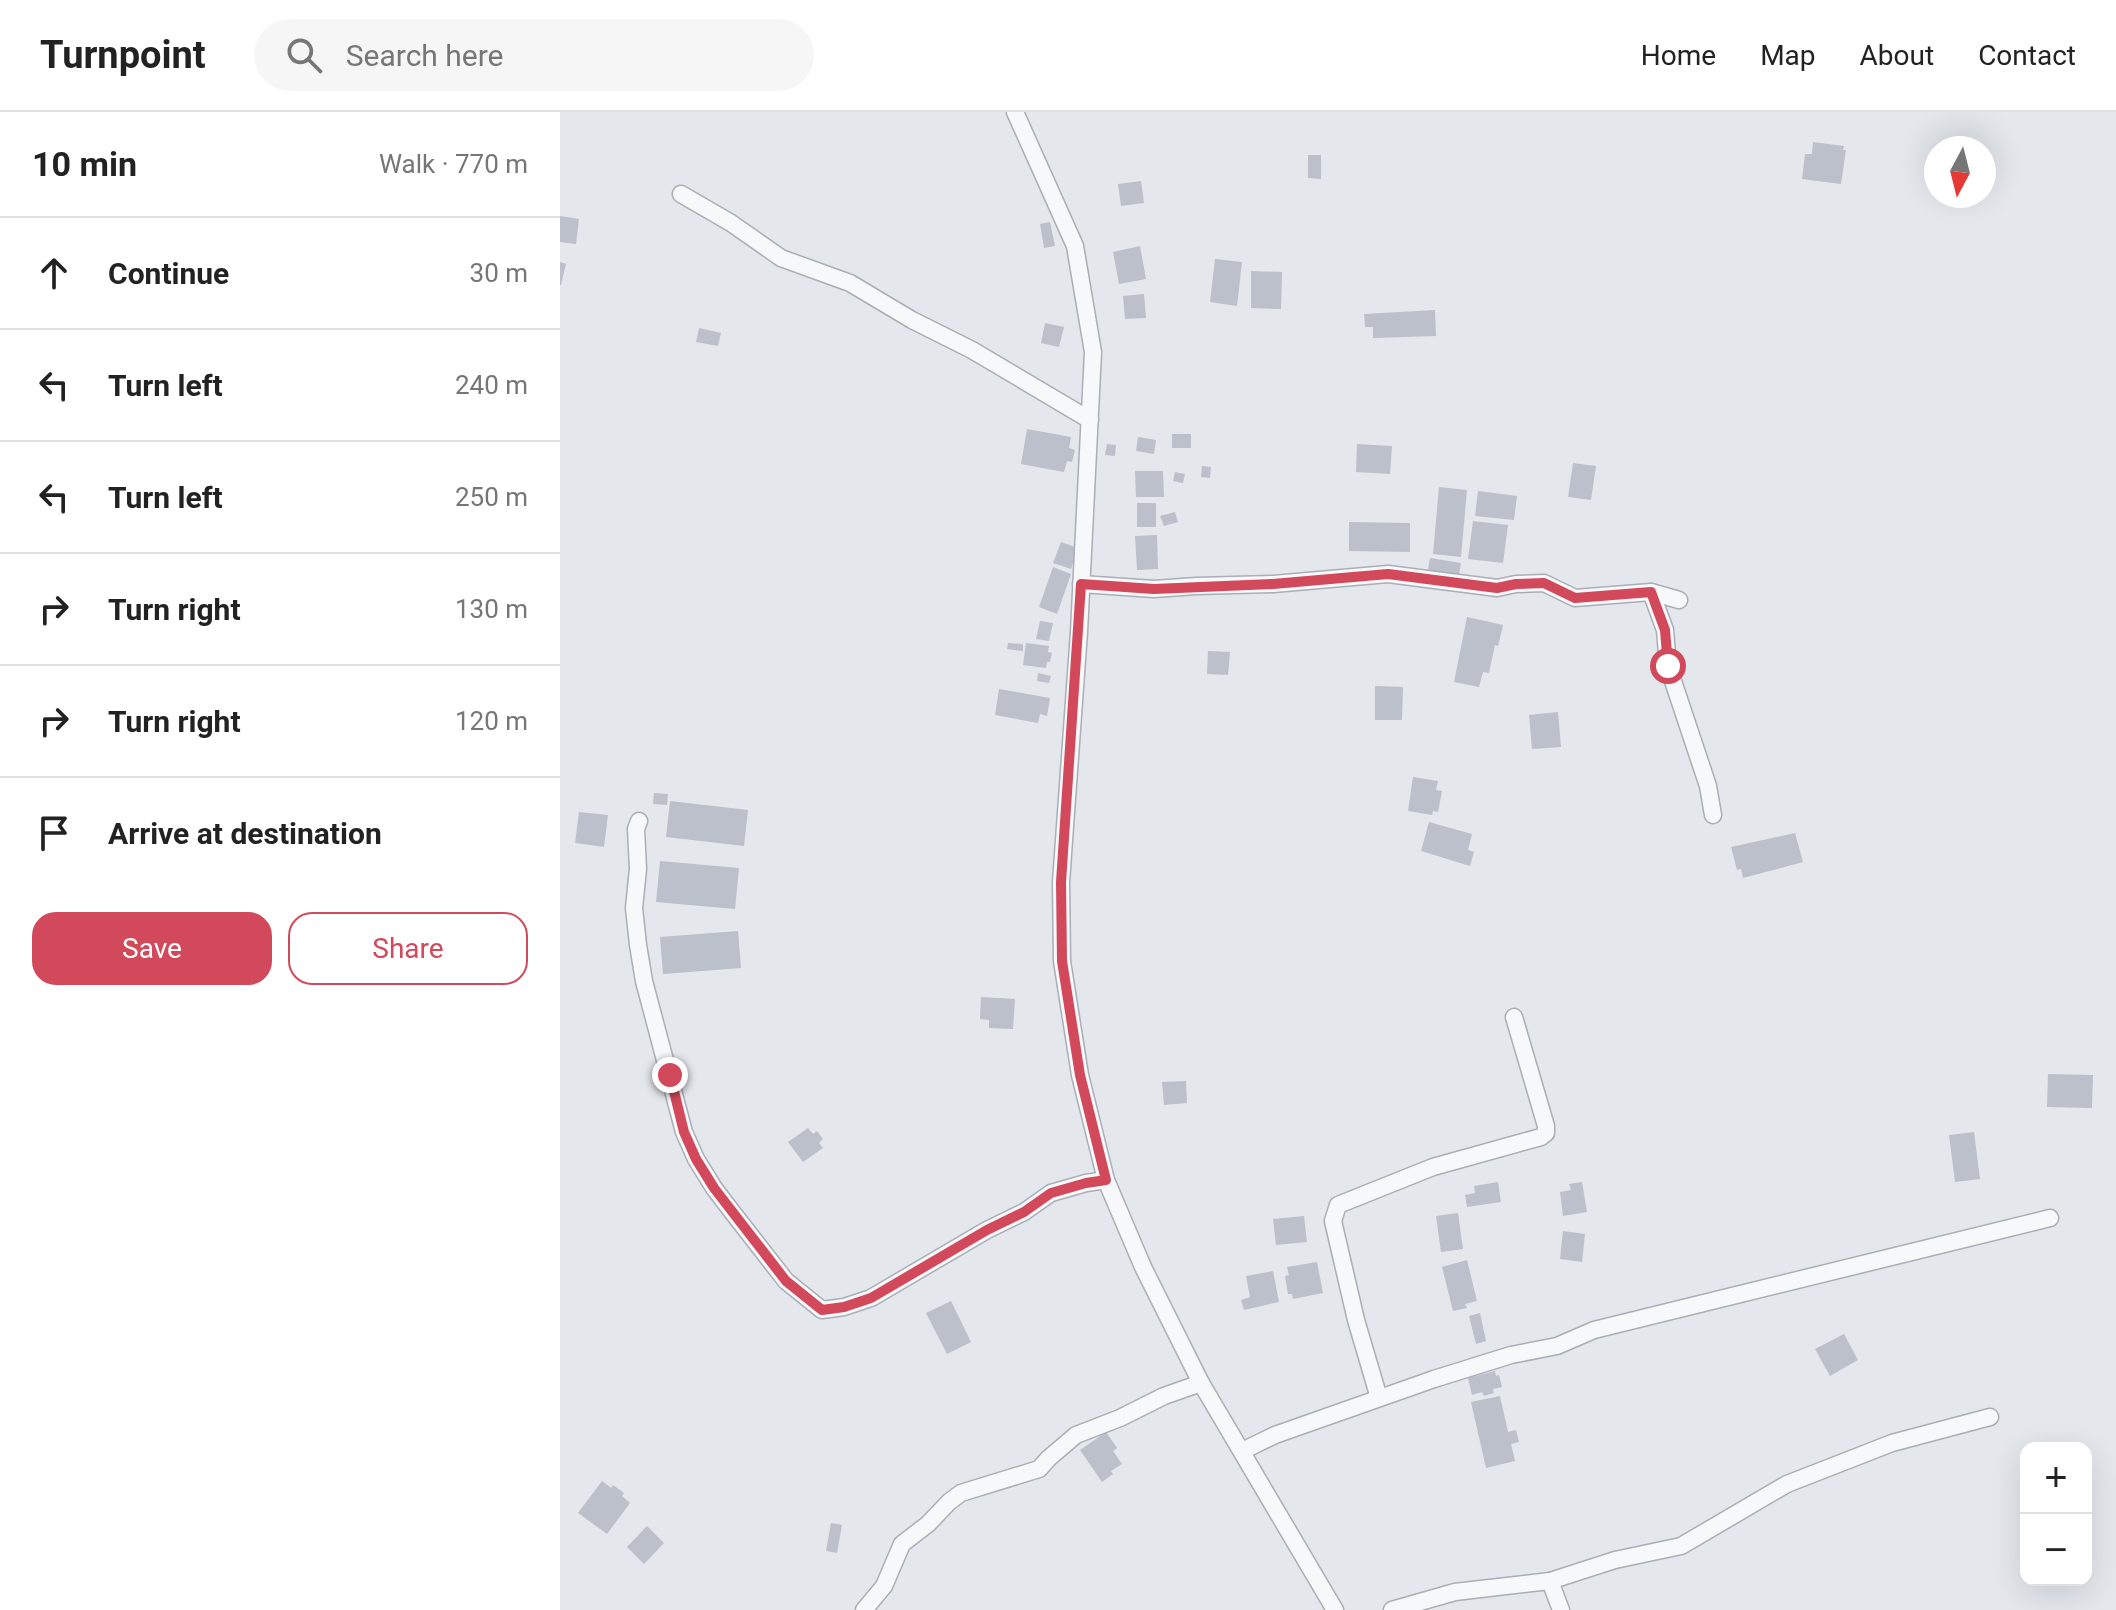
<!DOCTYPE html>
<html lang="en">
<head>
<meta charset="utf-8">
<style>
  :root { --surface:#fff; --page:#f6f6f6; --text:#222; --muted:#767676; --line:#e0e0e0; --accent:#d1495b }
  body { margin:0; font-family:Roboto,sans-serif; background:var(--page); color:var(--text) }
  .controls { position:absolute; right:24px; bottom:24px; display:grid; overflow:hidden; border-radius:16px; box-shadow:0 8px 32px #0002 }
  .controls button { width:72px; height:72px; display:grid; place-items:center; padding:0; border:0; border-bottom:2px solid var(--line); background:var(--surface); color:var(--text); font:40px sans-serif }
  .compass { position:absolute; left:1364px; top:24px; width:72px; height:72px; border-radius:50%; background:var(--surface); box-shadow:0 8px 32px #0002; rotate:187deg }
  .stop { position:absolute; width:24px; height:24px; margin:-18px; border:6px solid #d1495b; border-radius:50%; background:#fff }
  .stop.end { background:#d1495b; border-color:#fff; box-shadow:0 2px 8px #0008 }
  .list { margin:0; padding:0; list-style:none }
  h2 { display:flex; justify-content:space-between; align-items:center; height:104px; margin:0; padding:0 32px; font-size:34px }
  h2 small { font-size:26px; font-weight:400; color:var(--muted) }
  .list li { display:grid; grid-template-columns:52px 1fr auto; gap:24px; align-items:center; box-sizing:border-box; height:112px; padding:0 32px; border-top:2px solid var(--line) }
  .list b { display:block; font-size:30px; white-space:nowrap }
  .list em { font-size:26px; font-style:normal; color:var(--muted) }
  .actions { display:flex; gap:16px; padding:24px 32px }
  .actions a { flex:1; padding:18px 0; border:2px solid var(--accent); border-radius:24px; text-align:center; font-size:28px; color:var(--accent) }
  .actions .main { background:var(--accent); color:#fff }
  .icon { flex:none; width:44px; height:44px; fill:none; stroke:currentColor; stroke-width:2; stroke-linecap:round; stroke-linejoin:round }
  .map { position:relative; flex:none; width:1556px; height:1498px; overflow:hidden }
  header { display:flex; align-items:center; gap:48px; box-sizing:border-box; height:112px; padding:0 40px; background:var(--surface); border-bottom:2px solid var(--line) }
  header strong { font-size:38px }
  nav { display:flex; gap:44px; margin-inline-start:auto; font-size:28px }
  .search { width:560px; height:72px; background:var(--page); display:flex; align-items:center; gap:20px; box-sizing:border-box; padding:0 28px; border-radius:44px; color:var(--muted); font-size:30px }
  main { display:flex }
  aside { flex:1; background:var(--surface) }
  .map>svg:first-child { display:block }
</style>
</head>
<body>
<header>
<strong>Turnpoint</strong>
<div class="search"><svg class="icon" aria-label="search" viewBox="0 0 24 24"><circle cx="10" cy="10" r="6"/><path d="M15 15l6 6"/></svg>Search here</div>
<nav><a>Home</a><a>Map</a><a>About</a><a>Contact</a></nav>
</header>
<main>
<aside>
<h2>10 min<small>Walk · 770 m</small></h2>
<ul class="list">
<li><svg class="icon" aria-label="ahead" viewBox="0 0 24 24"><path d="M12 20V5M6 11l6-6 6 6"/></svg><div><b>Continue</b></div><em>30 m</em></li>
<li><svg class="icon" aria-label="left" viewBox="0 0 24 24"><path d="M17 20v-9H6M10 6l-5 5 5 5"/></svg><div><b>Turn left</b></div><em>240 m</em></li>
<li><svg class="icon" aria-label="left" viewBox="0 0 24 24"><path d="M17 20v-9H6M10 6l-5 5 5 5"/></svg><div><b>Turn left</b></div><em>250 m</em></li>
<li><svg class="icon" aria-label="right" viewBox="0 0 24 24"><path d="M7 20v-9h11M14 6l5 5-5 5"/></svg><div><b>Turn right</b></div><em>130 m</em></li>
<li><svg class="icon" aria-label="right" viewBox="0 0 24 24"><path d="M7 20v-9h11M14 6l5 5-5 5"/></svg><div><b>Turn right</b></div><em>120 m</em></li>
<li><svg class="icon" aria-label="arrive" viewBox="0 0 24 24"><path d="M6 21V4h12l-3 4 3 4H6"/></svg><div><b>Arrive at destination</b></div></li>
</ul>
<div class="actions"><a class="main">Save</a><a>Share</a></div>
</aside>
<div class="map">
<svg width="1556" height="1498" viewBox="0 0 1556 1498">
  <rect width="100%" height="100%" fill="#e4e7ec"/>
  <g fill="#bbc0ca">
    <path d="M1253,30L1284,34L1283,38H1286L1281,72L1242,67L1245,42H1252Z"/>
    <path d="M748,43H761V67L748,66Z"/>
    <path d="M581,69L584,91L561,94L558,72Z"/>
    <path d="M0,104L19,107L16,132L0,130Z"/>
    <path d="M490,110L495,134L484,136L480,112Z"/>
    <path d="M580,134L586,167L559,172L553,140Z"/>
    <path d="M655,147L682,150L677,194L650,190Z"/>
    <path d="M0,150L6,152L1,173H0Z"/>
    <path d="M691,159L722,160L721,197L691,196Z"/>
    <path d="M584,182L586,206L565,207L563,184Z"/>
    <path d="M875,198L876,224L813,226V215H805L804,202Z"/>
    <path d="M485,211L504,215L499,235L481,231Z"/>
    <path d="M139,216L161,221L158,234L136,230Z"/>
    <path d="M467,317L511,325L509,336L515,338L512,350L507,349L504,360L461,352Z"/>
    <rect x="612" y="322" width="19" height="14"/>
    <path d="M578,325L596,328L594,342L576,339Z"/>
    <path d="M547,332L556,333L555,344L545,343Z"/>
    <path d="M797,332L832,334L830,362L796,360Z"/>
    <path d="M1013,351L1036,354L1031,388L1008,385Z"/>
    <path d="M642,354L651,355L650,366L641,365Z"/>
    <path d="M575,359H603L604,385H576Z"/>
    <path d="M615,360L625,362L623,371L613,369Z"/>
    <path d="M879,375L907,378L901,445L873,442Z"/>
    <path d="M918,379L957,384L954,408L915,404Z"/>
    <rect x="577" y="391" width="19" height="24"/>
    <path d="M615,400L618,410L604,414L600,404Z"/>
    <path d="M913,409L948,413L943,451L908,447Z"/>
    <path d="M789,410L850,411V440L789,439Z"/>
    <path d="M597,423L598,457L577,458L575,424Z"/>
    <path d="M501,430L518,436L511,457L493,451Z"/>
    <path d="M870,446L901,451L899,463L868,458Z"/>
    <path d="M493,455L511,462L497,502L479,495Z"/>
    <path d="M907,505L943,513L938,534L935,533L929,561L923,560L919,575L894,570Z"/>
    <path d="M480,509L493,511L489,529L476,527Z"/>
    <path d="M448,531L463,532V539L447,537Z"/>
    <path d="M466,531L489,534L488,540L492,541L490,550H487L486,556L463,553Z"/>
    <path d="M648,539L670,540L668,563L647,562Z"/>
    <path d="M478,561L491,564L489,571L477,569Z"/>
    <path d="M815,574L843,575L842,608H815Z"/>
    <path d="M439,577L490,586L487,604L480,602L478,611L435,603Z"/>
    <path d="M998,600L1001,635L972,637L969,603Z"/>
    <path d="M853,665L878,669L876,678L882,679L878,700L873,699L872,703L848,699Z"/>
    <path d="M94,681L108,682L107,693L93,692Z"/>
    <path d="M110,689L188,698L184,734L106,725Z"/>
    <path d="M19,700L48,703L44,735L15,731Z"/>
    <path d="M869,710L912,722L908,738L914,740L910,754L861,739Z"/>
    <path d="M1235,721L1243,750L1183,766L1181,757L1177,758L1171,735Z"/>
    <path d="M100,749L179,756L175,797L96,790Z"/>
    <path d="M178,819L181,856L103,862L100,825Z"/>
    <path d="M421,885L455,887L453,917L429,916V908L420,907Z"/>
    <path d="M1488,962L1533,963L1532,996L1487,995Z"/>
    <path d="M626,969L627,991L604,993L602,970Z"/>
    <path d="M248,1016L253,1022L257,1019L263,1027L259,1031L263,1036L243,1050L228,1030Z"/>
    <path d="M1414,1020L1420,1067L1395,1070L1389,1023Z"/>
    <path d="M938,1070L941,1090L907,1095L905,1083L915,1081L914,1074Z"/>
    <path d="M1022,1070L1027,1100L1003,1104L1000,1080L1011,1078L1009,1072Z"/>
    <path d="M898,1101L903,1137L881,1140L876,1104Z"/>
    <path d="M744,1104L747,1130L716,1133L713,1107Z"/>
    <path d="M1003,1119L1025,1122L1022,1150L1000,1147Z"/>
    <path d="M907,1148L917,1189L905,1192L907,1196L893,1199L882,1155Z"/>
    <path d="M757,1150L763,1181L733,1187L732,1182H728L725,1164L729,1163L727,1155Z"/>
    <path d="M713,1159L719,1190L684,1198L681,1188L690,1185L686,1164Z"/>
    <path d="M391,1189L411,1230L387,1242L366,1201Z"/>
    <path d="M920,1201L926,1229L916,1232L909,1204Z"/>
    <path d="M1284,1222L1298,1248L1270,1264L1255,1237Z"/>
    <path d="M935,1259L936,1264L939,1263L942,1275L933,1277L934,1281L924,1284L922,1280L912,1283L908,1266Z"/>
    <path d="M940,1284L948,1320L956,1318L959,1330L951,1332L955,1349L926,1356L911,1290Z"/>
    <path d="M546,1320L557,1336L553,1339L562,1352L551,1359L553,1362L542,1370L520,1338Z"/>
    <path d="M42,1369L51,1376L53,1373L64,1381L62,1384L70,1391L47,1422L18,1401Z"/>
    <path d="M271,1411L282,1413L277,1441L266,1439Z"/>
    <path d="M87,1414L104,1431L84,1452L67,1435Z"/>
  </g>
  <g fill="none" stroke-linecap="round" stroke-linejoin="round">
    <defs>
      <g id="street">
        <path d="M455,0L515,134L533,240L519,520L501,770L502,849L520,963L546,1068L583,1155L641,1271L775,1498"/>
        <path d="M121,82L171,111L221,146L290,171L352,208L412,238L530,308"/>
        <path d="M521,472L594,477L636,474L713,472L828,462L937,476L956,472L984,471L1015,486L1091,480L1119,488"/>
        <path d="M1091,480L1105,518L1108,554L1148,674L1153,703"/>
        <path d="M79,709L76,717L78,757L74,796L78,833L84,869L124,1020L136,1047L154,1076L173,1101L226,1169L262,1198L284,1195L311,1186L427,1118L464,1100L491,1081L526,1071L546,1068"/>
        <path d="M819,1286L796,1208L773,1109L778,1093L873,1055L981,1025L986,1021V1014L954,905"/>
        <path d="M682,1339L715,1323L874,1267L951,1243L997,1234L1034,1218L1490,1106"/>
        <path d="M990,1469L1055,1448L1121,1434L1227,1372L1332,1331L1430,1305"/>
        <path d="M304,1498L324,1474L342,1432L368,1412L389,1390L401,1381L479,1357L489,1346L516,1323L560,1306L604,1284L641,1271"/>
        <path d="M832,1498L895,1480L990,1469L1001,1498"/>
      </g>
    </defs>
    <use href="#street" stroke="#a9aeb7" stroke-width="19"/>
    <use href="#street" stroke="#f7f8fa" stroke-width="16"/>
  </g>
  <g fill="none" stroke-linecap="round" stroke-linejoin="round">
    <path stroke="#d1495b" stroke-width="10" d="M110,963L124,1020L136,1047L154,1076L226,1169L262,1198L284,1195L311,1186L427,1118L464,1100L491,1081L526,1071L546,1068L520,963L502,849L501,770L521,472L594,477L713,472L828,462L937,476L956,472L984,471L1015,486L1091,480L1105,518L1108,554"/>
  </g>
</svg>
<div class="controls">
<button>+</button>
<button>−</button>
</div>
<svg class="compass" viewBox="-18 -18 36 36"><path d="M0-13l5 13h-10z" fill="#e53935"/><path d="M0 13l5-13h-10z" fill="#767676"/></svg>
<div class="stop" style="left:1108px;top:554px"></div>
<div class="stop end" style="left:110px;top:963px"></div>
</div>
</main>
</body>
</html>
